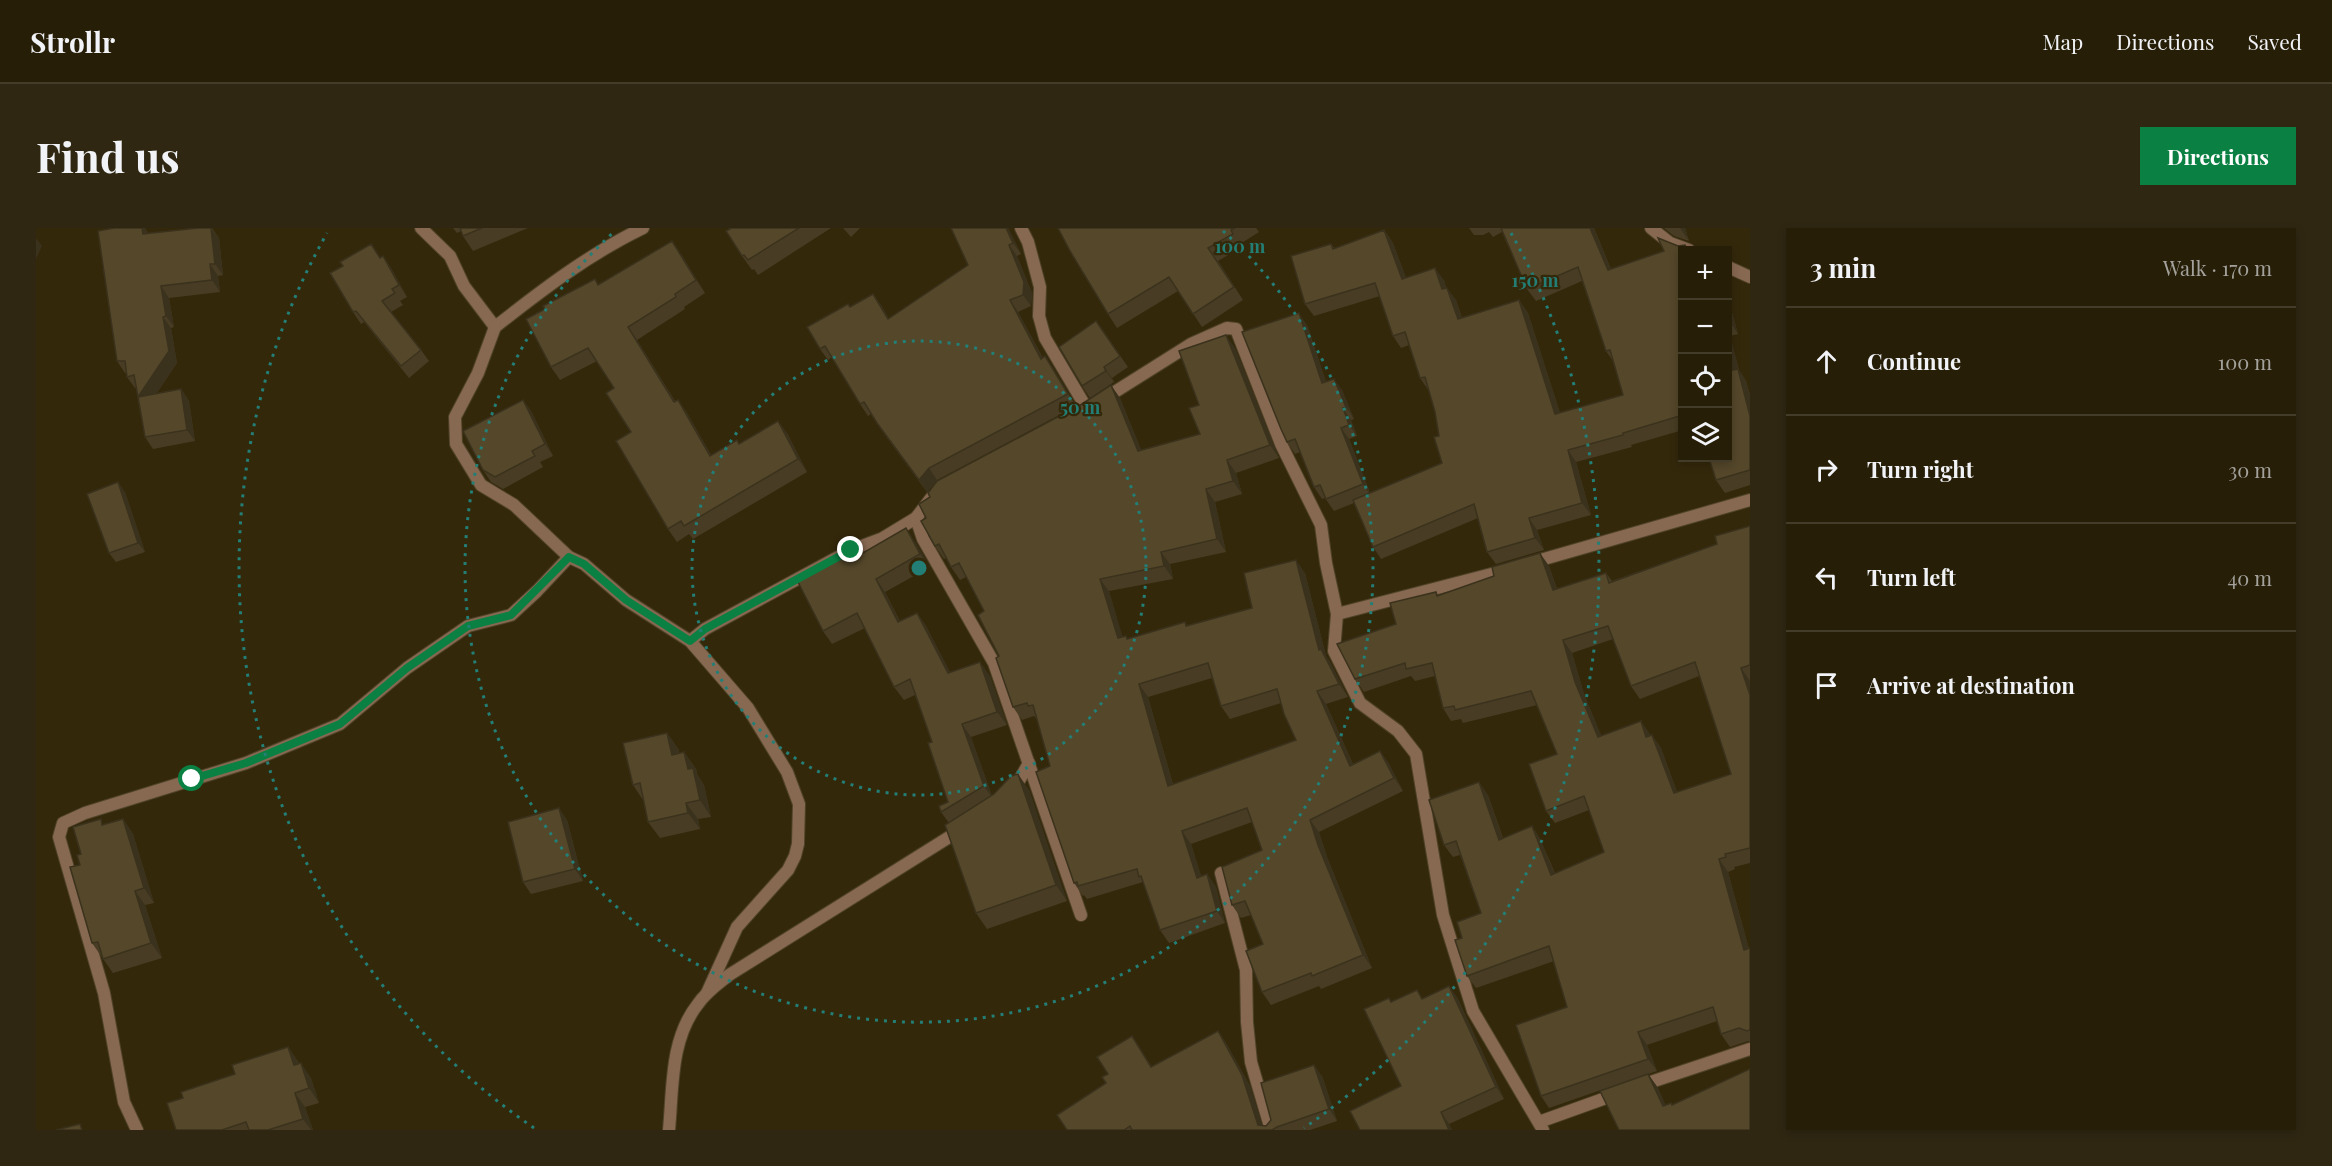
<!DOCTYPE html>
<html lang="en">
<head>
<meta charset="utf-8">
<style>
  :root { --surface:#271e08; --page:#2f2712; --text:#f1f3f6; --muted:#a4a29c; --line:#433c29; --accent:#0b8043 }
  body { margin:0; font-family:"Playfair Display",serif; background:var(--page); color:var(--text) }
  .controls { position:absolute; right:18px; top:18px; display:grid; overflow:hidden; border-radius:0px; box-shadow:0 3px 9px #0003 }
  .controls button { width:54px; height:54px; display:grid; place-items:center; padding:0; border:0; border-bottom:2px solid var(--line); background:var(--surface); color:var(--text); font:30px sans-serif }
  .stop { position:absolute; width:18px; height:18px; margin:-14px; border:4px solid #0b8043; border-radius:50%; background:#fff }
  .stop.end { background:#0b8043; border-color:#fff; box-shadow:0 2px 6px #0008 }
  .list { margin:0; padding:0; list-style:none }
  h2 { display:flex; justify-content:space-between; align-items:center; height:78px; margin:0; padding:0 24px; font-size:26px }
  h2 small { font-size:20px; font-weight:400; color:var(--muted) }
  .list li { display:grid; grid-template-columns:39px 1fr auto; gap:18px; align-items:center; box-sizing:border-box; height:108px; padding:0 24px; border-top:2px solid var(--line) }
  .list b { display:block; font-size:22px; white-space:nowrap }
  .list em { font-size:20px; font-style:normal; color:var(--muted) }
  .icon { flex:none; width:33px; height:33px; fill:none; stroke:currentColor; stroke-width:2; stroke-linecap:round; stroke-linejoin:round }
  .map { position:relative; flex:none; width:1714px; height:902px; overflow:hidden; border-radius:0px }
  header { display:flex; align-items:center; gap:36px; box-sizing:border-box; height:84px; padding:0 30px; background:var(--surface); border-bottom:2px solid var(--line) }
  header strong { font-size:28px }
  nav { display:flex; gap:33px; margin-inline-start:auto; font-size:21px }
  .intro { display:flex; align-items:center; justify-content:space-between; box-sizing:border-box; height:144px; padding:0 36px }
  h1 { margin:0; font-size:42px }
  .button { padding:15px 27px; border-radius:0px; background:var(--accent); color:#fff; font-size:21px; font-weight:700 }
  main { display:flex; gap:36px; padding:0 36px }
  aside { flex:1; background:var(--surface); border-radius:0px; box-shadow:0 3px 9px #0003 }
  .map>svg:first-child { display:block }
</style>
</head>
<body>
<header>
<strong>Strollr</strong>
<nav><a>Map</a><a>Directions</a><a>Saved</a></nav>
</header>
<div class="intro"><h1>Find us</h1><a class="button">Directions</a></div>
<main>
<div class="map">
<svg width="1714" height="902" viewBox="0 0 1714 902">
  <rect width="100%" height="100%" fill="#34280b"/>
  <g fill="none" stroke-linecap="round" stroke-linejoin="round">
    <defs>
      <g id="minor">
        <path d="M385,0L414,28L428,58L459,99C506,62 553,26 607,0"/>
        <path d="M985,0L992,14L1004,59L1003,88L1009,110L1051,181"/>
        <path d="M1615,0L1634,15L1653,22"/>
        <path d="M1692,39L1714,49"/>
        <path d="M1066,172L1155,116L1191,100L1200,101L1245,216L1285,297L1290,335L1301,386L1298,423L1324,475L1362,503L1380,526L1407,687L1437,783L1507,902"/>
        <path d="M880,290L887,311L958,435L1045,687"/>
        <path d="M533,329L548,336L590,372L654,413L712,480L751,544L763,576L762,616L759,628L752,642L701,699L671,765"/>
        <path d="M1494,335L1714,272"/>
        <path d="M1301,386L1471,342"/>
        <path d="M654,413L669,401L815,322L847,310L880,290L896,269"/>
        <path d="M976,565L993,535"/>
        <path d="M1185,645L1210,742L1211,794L1215,834L1235,902"/>
        <path d="M1603,858L1714,821"/>
        <path d="M1503,894L1581,866"/>
        <path d="M101,902L88,874L68,765L23,609L27,595L49,585L210,535L304,496L371,440L432,398L475,387L501,363L533,329L478,277L445,257L420,216L419,189L442,145L459,99"/>
        <path d="M633,902C637,860 634,811 662,776C670,764 682,756 693,747L926,601"/>
      </g>
    </defs>
    <use href="#minor" stroke="#4f4328" stroke-width="14"/>
    <use href="#minor" stroke="#876851" stroke-width="12"/>
  </g>
  <g fill="#483d24" fill-rule="evenodd">
    <path d="M78,0H109L112,5L162,0H176L183,10L187,47L182,48L184,64L133,70L138,99L135,100L141,135L120,166L145,161L153,173L159,213L117,221L109,209L100,160H99L91,149L90,145H89L81,133Z"/>
    <path d="M417,0H492L437,23L427,8L425,3L421,5Z"/>
    <path d="M693,0H795L722,47L718,41L716,42L706,28Z"/>
    <path d="M807,0H824L815,9Z"/>
    <path d="M972,0L985,26L981,28L996,65L995,78L982,84L1007,130L1017,140L1040,178L901,252L891,264L849,207L835,186L832,188L824,176L796,129L792,132L784,121L814,79L845,77L853,91L932,37Z"/>
    <path d="M1022,0H1220L1223,4L1204,16L1206,19L1182,33L1207,72L1166,99L1142,63L1081,100L1072,86Z"/>
    <path d="M1433,0H1558L1575,41L1628,23L1642,18L1649,17L1653,22H1647V202L1595,217L1596,219L1540,234L1555,287L1501,302L1508,322L1460,336L1451,324L1442,290L1345,331L1337,319L1318,275L1298,283L1289,270L1286,271L1278,259L1264,224L1259,226L1251,214L1271,97L1290,154L1306,162L1318,191L1315,192L1321,208L1313,211L1334,265L1406,235L1403,208L1399,184L1393,163L1384,150L1373,117L1365,120L1357,108L1344,68L1278,88L1269,76L1295,16L1299,21L1348,2L1357,15L1370,50L1408,52L1410,60L1420,72L1426,90L1483,72L1492,85L1524,185L1587,167L1577,133L1570,123L1546,53L1500,73L1491,61L1466,4L1457,9L1453,4L1447,7H1438Z"/>
    <path d="M1628,0H1649L1653,13L1638,8Z"/>
    <path d="M645,26L669,65L648,79L649,81L601,112L639,173L642,172L651,185L675,227L701,212L704,216L751,205L771,244L657,311L653,306L641,314L632,301L578,160L561,133L524,152L515,139L563,56Z"/>
    <path d="M347,28L355,40L371,69L364,73L367,77L355,84L385,122L393,133L373,150L328,94L325,96L317,84L345,30Z"/>
    <path d="M1692,76L1695,81L1702,106L1694,108L1703,142L1710,153L1714,167V257L1689,265L1680,252L1692,230Z"/>
    <path d="M1060,93L1092,139L1076,150L1078,154L1054,170L1046,158Z"/>
    <path d="M1199,120L1243,230L1200,245L1206,266L1179,274L1190,324L1134,336L1137,351L1073,363L1086,409L1090,408L1092,411L1149,394L1151,398L1216,380L1269,345L1290,428L1294,434L1312,469L1290,476L1317,536L1344,523L1353,536L1367,563L1283,604L1291,629L1336,740L1285,761L1283,758L1235,777L1226,764L1227,716L1215,687L1205,690L1196,677L1226,622L1216,594L1155,616L1165,648L1171,646L1180,659L1189,695L1133,715L1124,702L1107,654L1051,671L1048,667L1047,668L1038,655L1014,538L1001,491L998,488L986,492L977,479L963,428L948,383L930,349L924,352L915,339L910,330L908,331L899,318L1084,170L1105,222L1164,206L1163,177ZM1176,450L1185,478L1194,491L1245,475L1260,512L1137,556L1112,469Z"/>
    <path d="M487,172L495,183L517,228L504,234L507,239L467,261L455,254L447,242Z"/>
    <path d="M89,264L109,324L80,334L73,325Z"/>
    <path d="M1714,298V635L1698,639L1699,641L1692,644L1713,721L1714,720V814L1712,813L1694,819L1685,806L1681,793L1611,817L1621,843L1612,846L1622,860L1629,877H1636L1714,902L1565,862L1513,880L1505,868L1531,779L1518,733L1440,760L1431,748L1426,710L1445,685L1424,627L1417,629L1408,617L1452,567L1467,610L1496,598L1504,611L1519,645L1568,624L1553,582L1519,595L1510,583L1521,526L1501,477L1427,495L1425,491L1415,493L1407,480L1399,448L1379,453L1375,448L1328,464L1319,451L1360,396L1400,364L1402,367L1513,338L1521,361L1570,345L1576,353L1681,316ZM1577,411L1595,458L1604,471L1663,448L1695,546L1641,564L1625,520L1614,506L1565,508L1548,466L1536,425Z"/>
    <path d="M879,314L894,339L849,364L864,393L881,385L890,398L914,445L954,448L971,497L935,509L956,568L993,562L1031,673L951,701L940,685L913,595L905,584L912,574L896,514L879,467L868,472L858,459L829,400L796,416L787,403Z"/>
    <path d="M631,505L643,522V525L648,524L660,541L661,546L668,557L675,589L662,591L664,601L624,610L612,594L607,572L597,557Z"/>
    <path d="M87,591L97,606L118,675L109,677L126,730L77,745L56,715L44,637L45,626L68,597Z"/>
    <path d="M531,592L547,653L495,666L487,654Z"/>
    <path d="M1421,769L1468,871L1413,896L1416,902H1324L1365,858L1355,774L1387,770Z"/>
    <path d="M1182,803L1190,815L1214,858L1226,898H1230L1286,848L1301,893L1274,902H1031L1070,855L1072,846L1096,808L1116,839Z"/>
    <path d="M252,819L263,835L275,850L283,875L269,879L277,902H140L199,846Z"/>
  </g>
  <g fill="#3b321d">
    <path d="M106,0H109L114,7L107,6Z"/>
    <path d="M175,0L183,10L187,47L179,36Z"/>
    <path d="M970,0H972L985,26L977,15Z"/>
    <path d="M1554,0H1558L1580,54L1572,42Z"/>
    <path d="M1644,0H1649L1653,13Z"/>
    <path d="M1348,2L1357,15L1375,63L1366,51Z"/>
    <path d="M0,10L6,18L0,31Z"/>
    <path d="M636,13L645,26L669,65L660,52Z"/>
    <path d="M973,17L981,28L996,65L995,78L987,67Z"/>
    <path d="M347,28L355,40L371,69L363,57Z"/>
    <path d="M174,36L182,48L184,64L176,52Z"/>
    <path d="M1399,40L1408,52L1415,73L1406,61Z"/>
    <path d="M125,58L133,70L138,99L130,88Z"/>
    <path d="M1411,60L1420,72L1430,104L1422,91Z"/>
    <path d="M837,66L845,77L860,103L852,91Z"/>
    <path d="M974,72L982,84L1013,142L1005,131Z"/>
    <path d="M1483,72L1492,85L1528,198L1519,186Z"/>
    <path d="M1692,76L1695,81L1702,106L1694,94L1692,87Z"/>
    <path d="M1263,85L1271,97L1294,167L1286,155Z"/>
    <path d="M127,89L135,100L141,135L110,181L102,169Z"/>
    <path d="M592,99L601,112L647,187L638,174Z"/>
    <path d="M1692,105L1694,108L1703,142L1710,153L1714,167V188L1697,142L1692,119Z"/>
    <path d="M1190,107L1199,120L1243,230L1234,217Z"/>
    <path d="M1009,128L1017,140L1040,178L1032,166Z"/>
    <path d="M1068,139L1076,150L1078,154L1070,143Z"/>
    <path d="M1298,151L1306,162L1318,191L1310,179Z"/>
    <path d="M1075,157L1084,170L1111,236L1102,223Z"/>
    <path d="M145,161L153,173L159,213L151,202Z"/>
    <path d="M487,172L495,183L517,228L509,216Z"/>
    <path d="M642,172L651,185L683,241L674,228Z"/>
    <path d="M1307,180L1315,192L1321,208L1313,197Z"/>
    <path d="M742,193L751,205L771,244L762,231Z"/>
    <path d="M1305,200L1313,211L1335,268L1327,256Z"/>
    <path d="M1532,222L1540,234L1555,287L1546,275Z"/>
    <path d="M1191,232L1200,245L1206,266L1197,253Z"/>
    <path d="M893,240L901,252L891,264L883,252Z"/>
    <path d="M82,254L89,264L109,324L102,315Z"/>
    <path d="M1170,261L1179,274L1190,324L1181,311Z"/>
    <path d="M1493,290L1501,302L1508,322L1499,310Z"/>
    <path d="M870,300L879,314L894,339L884,326Z"/>
    <path d="M1125,324L1134,336L1137,351L1128,338Z"/>
    <path d="M1504,325L1513,338L1525,375L1517,362Z"/>
    <path d="M1260,332L1269,345L1290,428L1294,434L1312,469L1303,456L1283,422Z"/>
    <path d="M840,351L849,364L871,408L862,394Z"/>
    <path d="M1064,351L1073,363L1091,423L1082,410Z"/>
    <path d="M881,385L890,398L922,459L912,445Z"/>
    <path d="M1527,412L1536,425L1548,466L1571,521L1562,509L1539,454Z"/>
    <path d="M944,434L954,448L971,497L961,484Z"/>
    <path d="M1705,440L1714,453V467Z"/>
    <path d="M1103,456L1112,469L1141,571L1132,558Z"/>
    <path d="M1281,463L1290,476L1323,550L1314,538Z"/>
    <path d="M1605,493L1614,506L1619,522L1610,509Z"/>
    <path d="M926,496L935,509L957,571L948,558Z"/>
    <path d="M631,505L643,522L647,543L636,527Z"/>
    <path d="M1616,507L1625,520L1646,578L1638,565Z"/>
    <path d="M1344,523L1353,536L1367,563L1358,550Z"/>
    <path d="M648,524L660,541L661,546L668,557L675,589L664,572L652,541Z"/>
    <path d="M982,546L993,562L1031,673L1020,657Z"/>
    <path d="M1443,554L1452,567L1471,624L1463,612Z"/>
    <path d="M650,575L662,591L664,601L652,585Z"/>
    <path d="M523,580L531,592L547,653L539,641Z"/>
    <path d="M87,591L97,606L118,675L108,660Z"/>
    <path d="M1274,592L1283,604L1291,629L1336,740L1327,727L1282,617Z"/>
    <path d="M1496,598L1504,611L1524,659L1515,647Z"/>
    <path d="M1146,603L1155,616L1170,663L1161,650Z"/>
    <path d="M1683,631L1692,644L1714,725L1708,722Z"/>
    <path d="M1171,646L1180,659L1189,695L1181,683Z"/>
    <path d="M99,663L109,677L126,730L115,715Z"/>
    <path d="M1413,758L1421,769L1468,871L1460,859Z"/>
    <path d="M1182,803L1190,815L1214,858L1228,902L1222,897Z"/>
    <path d="M1602,804L1611,817L1621,843L1612,831Z"/>
    <path d="M252,819L262,834L268,852L258,837Z"/>
    <path d="M265,835L275,850L283,875L273,860Z"/>
    <path d="M1278,837L1286,848L1301,893L1293,881Z"/>
    <path d="M1612,846L1622,860L1637,893L1627,878Z"/>
    <path d="M259,865L269,879L277,902H275L267,891Z"/>
    <path d="M1405,884L1413,896L1416,902H1413Z"/>
  </g>
  <g fill="#54472a" stroke="#3b321d" stroke-width="1.5" fill-rule="evenodd">
    <path d="M78,0H106L107,6L162,0H175L179,36H174L176,52L125,58L130,88L127,89L133,123L102,169L98,147L91,149L89,133H81L62,3Z"/>
    <path d="M424,0H446L427,8Z"/>
    <path d="M693,0H763L712,32L708,27L706,28L690,3L694,1Z"/>
    <path d="M915,0H970L977,15L973,17L988,54L987,67L974,72L1005,131L1009,128L1032,166L893,240L883,252L841,195L828,174L824,176L789,118L784,121L771,99L812,76L814,79L837,66L852,91L932,37Z"/>
    <path d="M1022,0H1199L1195,2L1197,6L1172,20L1198,59L1157,86L1133,49L1072,86L1034,23Z"/>
    <path d="M1465,0H1554L1572,42L1628,23L1622,10L1642,18L1649,17L1651,22H1647V187L1587,205V207L1532,222L1546,275L1493,290L1499,310L1451,324L1438,276L1337,319L1317,272L1406,235L1398,209L1403,208L1399,184L1389,149L1384,150L1369,104L1357,108L1339,55L1269,76L1255,28L1295,16L1297,21L1348,2L1366,51L1399,40L1406,61L1411,60L1422,91L1483,72L1519,186L1587,167L1574,122L1570,123L1542,39L1491,61Z"/>
    <path d="M636,13L660,52L639,66L640,69L592,99L638,174L642,172L674,228L701,212L703,216L742,193L762,231L648,298L645,293L632,301L580,213L595,204L570,165L578,160L552,120L515,139L490,91L509,81L507,78L559,51L562,57Z"/>
    <path d="M335,16L344,30L347,28L363,57L356,61L359,65L346,73L385,122L365,138L320,83L317,84L294,45L307,38L304,34Z"/>
    <path d="M1263,85L1286,155L1298,151L1310,179L1307,180L1313,197L1305,200L1327,256L1290,271L1284,257L1278,259L1259,211L1251,214L1245,201L1206,104Z"/>
    <path d="M1060,93L1084,128L1068,139L1070,143L1046,158L1023,119Z"/>
    <path d="M1190,107L1234,217L1191,232L1197,253L1170,261L1181,311L1125,324L1128,338L1064,351L1082,410L1090,408L1091,411L1149,394L1150,398L1216,380L1208,345L1260,332L1283,422L1285,421L1303,456L1281,463L1314,538L1344,523L1358,550L1274,592L1282,617L1327,727L1276,748L1275,745L1226,764L1210,723L1227,716L1209,673L1196,677L1186,639L1226,622L1211,580L1146,603L1161,650L1171,646L1181,683L1124,702L1105,648L1103,649L1101,641L1042,658L1041,654L1038,655L1000,544L1014,538L997,477L992,478L991,475L977,479L960,430L963,428L942,387L948,383L923,335L915,339L903,316L899,318L885,293L890,290L883,276L894,269L892,265L901,253L1046,176L1075,157L1102,223L1164,206L1153,180L1163,177L1143,123ZM1172,435L1185,478L1241,461L1248,486L1260,512L1132,558L1103,456Z"/>
    <path d="M1692,119L1697,142L1702,141L1714,188V242L1680,252L1673,230H1692Z"/>
    <path d="M145,161L151,202L109,209L102,169Z"/>
    <path d="M487,172L509,216L496,223L499,228L459,249L447,242L427,203Z"/>
    <path d="M82,254L102,315L73,325L51,266Z"/>
    <path d="M1714,298V437L1705,440L1714,467V620L1689,626L1690,629L1683,631L1708,722L1714,720V802L1711,803L1703,800L1685,806L1677,779L1602,804L1612,831L1505,868L1480,797L1531,779L1513,718L1431,748L1419,712L1426,710L1421,694L1445,685L1420,613L1408,617L1393,572L1443,554L1463,612L1496,598L1515,647L1568,624L1548,568L1510,583L1493,536L1521,526L1495,463L1419,482L1418,478L1407,480L1396,435L1370,441L1369,435L1319,451L1301,416L1360,396L1354,375L1400,364L1401,368L1458,348L1456,339L1504,325L1517,362L1570,345L1573,355L1681,316L1679,308ZM1572,398L1595,458L1659,434L1695,546L1638,565L1616,507L1610,509L1605,493L1562,509L1539,454L1527,412Z"/>
    <path d="M870,300L884,326L840,351L862,394L881,385L912,445L944,434L961,484L926,496L948,558L905,584L903,578L912,574L892,515L896,514L874,451L858,459L821,385L787,403L761,352L824,320L827,325Z"/>
    <path d="M631,505L636,527L648,524L652,541L657,540L664,572L650,575L652,585L612,594L604,555L597,557L587,515Z"/>
    <path d="M982,546L1020,657L940,685L909,597L958,566L975,548Z"/>
    <path d="M523,580L539,641L487,654L472,594Z"/>
    <path d="M65,591L66,597L87,591L108,660L99,663L115,715L67,731L62,714L56,715L34,639L44,637L41,627L45,626L37,599Z"/>
    <path d="M1413,758L1460,859L1405,884L1413,902H1324L1314,883L1365,858L1328,781L1353,770L1355,774L1381,762L1386,771Z"/>
    <path d="M1182,803L1206,847L1222,897L1230,898L1235,892L1225,855L1278,837L1293,881L1241,899L1236,902H1096L1094,898L1088,902H1031L1021,887L1070,855L1066,849L1072,846L1061,829L1096,808L1115,839Z"/>
    <path d="M252,819L258,837L265,835L273,860L259,865L267,891L232,902H213L210,894L186,902H140L131,875L147,870L145,864L199,846L196,837Z"/>
    <path d="M1714,841V902H1583L1564,863L1612,846L1627,878L1635,875L1636,877Z"/>
    <path d="M44,896L46,902H20Z"/>
  </g>
  <g fill="none" stroke-linecap="round" stroke-linejoin="round">
    <path stroke="#0b8043" stroke-width="8" d="M156,551L210,535L304,496L371,440L432,398L475,387L533,329L548,336L590,372L654,413L669,401L815,322"/>
  </g>
  <g fill="none" stroke="#237f76" stroke-width="3" stroke-dasharray="3 6">
    <circle cx="883" cy="340" r="227"/>
    <path d="M1187 3A454 454 0 1 1 579 3"/>
    <path d="M498 900A680 680 0 0 1 291 5M1475 5A680 680 0 0 1 1268 900"/>
  </g>
  <circle cx="883" cy="340" r="9" fill="#237f76" stroke="#34280b" stroke-width="3"/>
  <g font-size="18" text-anchor="middle" font-weight="bold" fill="#237f76" stroke="#34280b" stroke-width="4.5" stroke-linejoin="round" paint-order="stroke">
    <text x="1204" y="25">100 m</text>
    <text x="1499" y="59">150 m</text>
    <text x="1044" y="186">50 m</text>
  </g>
</svg>
<div class="controls">
<button>+</button>
<button>−</button>
<button><svg class="icon" aria-label="locate" viewBox="0 0 24 24"><circle cx="12" cy="12" r="6"/><path d="M12 2v4M12 18v4M2 12h4M18 12h4"/></svg></button>
<button><svg class="icon" aria-label="layers" viewBox="0 0 24 24"><path d="M12 4l9 5-9 5-9-5zM3 14l9 5 9-5"/></svg></button>
</div>
<div class="stop" style="left:156px;top:551px"></div>
<div class="stop end" style="left:815px;top:322px"></div>
</div>
<aside>
<h2>3 min<small>Walk · 170 m</small></h2>
<ul class="list">
<li><svg class="icon" aria-label="ahead" viewBox="0 0 24 24"><path d="M12 20V5M6 11l6-6 6 6"/></svg><div><b>Continue</b></div><em>100 m</em></li>
<li><svg class="icon" aria-label="right" viewBox="0 0 24 24"><path d="M7 20v-9h11M14 6l5 5-5 5"/></svg><div><b>Turn right</b></div><em>30 m</em></li>
<li><svg class="icon" aria-label="left" viewBox="0 0 24 24"><path d="M17 20v-9H6M10 6l-5 5 5 5"/></svg><div><b>Turn left</b></div><em>40 m</em></li>
<li><svg class="icon" aria-label="arrive" viewBox="0 0 24 24"><path d="M6 21V4h12l-3 4 3 4H6"/></svg><div><b>Arrive at destination</b></div></li>
</ul>
</aside>
</main>
</body>
</html>
